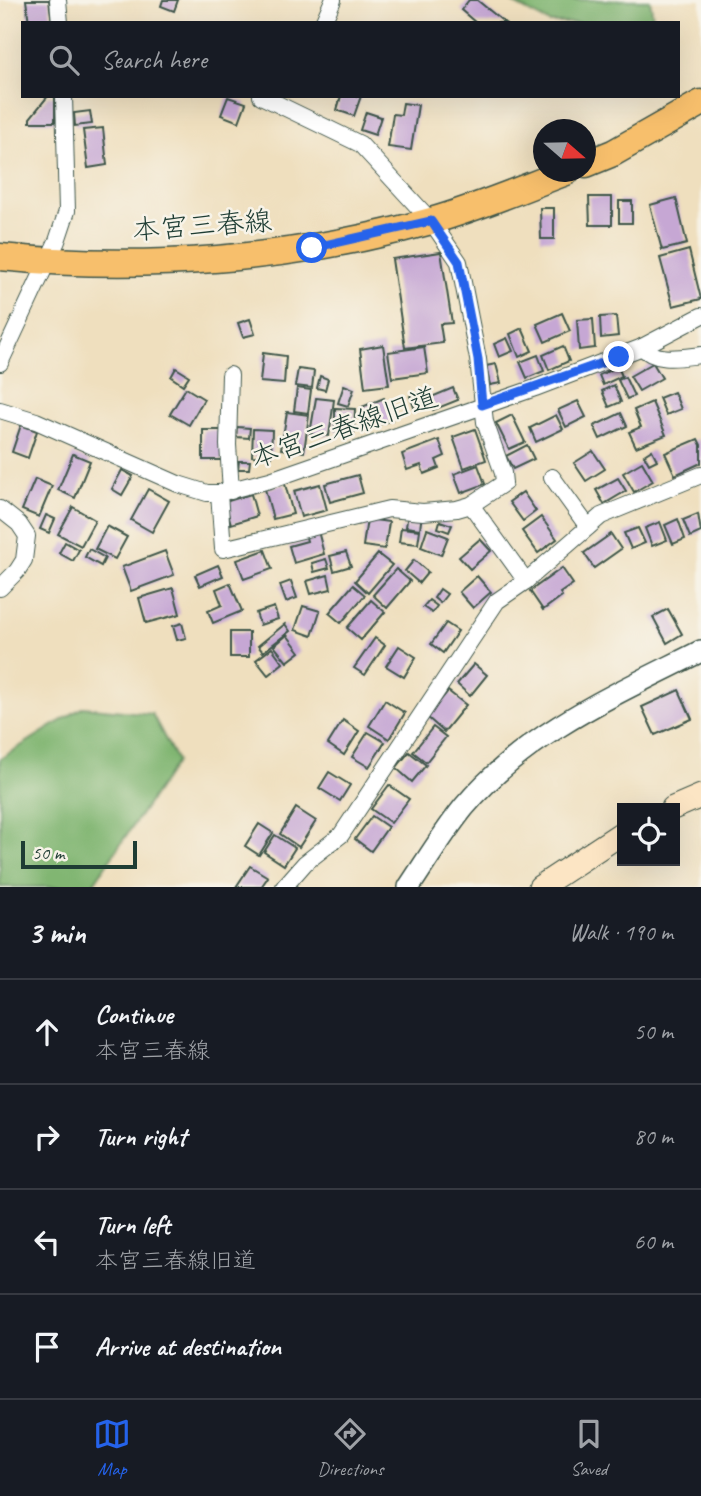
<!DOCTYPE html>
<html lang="en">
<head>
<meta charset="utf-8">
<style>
  :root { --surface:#171b24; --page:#242831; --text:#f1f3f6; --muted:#9ea1a6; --line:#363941; --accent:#2563eb }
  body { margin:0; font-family:Caveat,"Klee One",sans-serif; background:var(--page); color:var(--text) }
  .controls { position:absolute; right:21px; bottom:21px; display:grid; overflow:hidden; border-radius:0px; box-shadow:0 7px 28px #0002 }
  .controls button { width:63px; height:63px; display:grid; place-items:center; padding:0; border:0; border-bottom:2px solid var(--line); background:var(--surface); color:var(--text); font:35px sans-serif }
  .compass { position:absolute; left:533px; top:119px; width:63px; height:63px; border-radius:50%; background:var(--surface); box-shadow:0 7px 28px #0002; rotate:110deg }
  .scale { position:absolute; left:21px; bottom:18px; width:116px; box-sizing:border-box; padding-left:7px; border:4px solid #1f3d34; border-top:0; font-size:19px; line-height:24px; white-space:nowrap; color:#1f3d34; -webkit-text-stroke:5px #f7f3e8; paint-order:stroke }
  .stop { position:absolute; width:21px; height:21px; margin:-16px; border:5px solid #2563eb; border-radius:50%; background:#fff }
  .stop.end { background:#2563eb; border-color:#fff; box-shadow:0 2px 7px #0008 }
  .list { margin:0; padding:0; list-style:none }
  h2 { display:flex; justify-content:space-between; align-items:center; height:91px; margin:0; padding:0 28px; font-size:30px }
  h2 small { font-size:23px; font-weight:400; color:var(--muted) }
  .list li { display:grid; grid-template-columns:46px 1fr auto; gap:21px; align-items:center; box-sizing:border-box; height:105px; padding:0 28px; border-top:2px solid var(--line) }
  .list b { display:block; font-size:26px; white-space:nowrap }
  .list p { margin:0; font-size:23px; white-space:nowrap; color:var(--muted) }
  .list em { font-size:23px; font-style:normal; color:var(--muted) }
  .icon { flex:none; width:38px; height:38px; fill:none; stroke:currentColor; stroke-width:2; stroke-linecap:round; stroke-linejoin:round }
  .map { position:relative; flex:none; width:701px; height:887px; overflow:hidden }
  .search { position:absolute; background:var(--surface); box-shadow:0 7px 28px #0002; left:21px; right:21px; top:21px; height:77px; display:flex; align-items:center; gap:18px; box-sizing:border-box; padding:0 24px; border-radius:0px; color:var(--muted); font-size:26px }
  .sheet { height:511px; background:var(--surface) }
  nav { display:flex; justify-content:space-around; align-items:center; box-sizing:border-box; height:98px; border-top:2px solid var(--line); background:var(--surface); font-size:19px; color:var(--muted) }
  nav a { display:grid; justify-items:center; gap:4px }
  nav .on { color:var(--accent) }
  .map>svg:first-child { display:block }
</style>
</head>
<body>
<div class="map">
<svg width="701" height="887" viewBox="0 0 701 887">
  <rect width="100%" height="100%" fill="#f7f3e8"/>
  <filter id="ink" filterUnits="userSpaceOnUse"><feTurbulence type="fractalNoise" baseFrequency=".0143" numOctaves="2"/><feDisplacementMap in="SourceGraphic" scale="14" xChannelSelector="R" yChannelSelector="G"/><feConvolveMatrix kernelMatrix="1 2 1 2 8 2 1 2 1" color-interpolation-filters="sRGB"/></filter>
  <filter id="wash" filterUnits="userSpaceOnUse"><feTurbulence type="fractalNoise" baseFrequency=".00686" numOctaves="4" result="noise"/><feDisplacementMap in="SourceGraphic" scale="28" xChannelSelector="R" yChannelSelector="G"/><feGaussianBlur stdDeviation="1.57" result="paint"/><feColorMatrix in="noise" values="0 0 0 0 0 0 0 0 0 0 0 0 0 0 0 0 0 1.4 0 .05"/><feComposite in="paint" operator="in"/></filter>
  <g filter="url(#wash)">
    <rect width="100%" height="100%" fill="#efdfbe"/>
    <g fill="#81b672" stroke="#507a53" stroke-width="2">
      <path d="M507,0H650L654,23H550Z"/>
      <path d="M83,707L152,714L177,761L91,887H0V759Z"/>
    </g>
    <g id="blocks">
      <g fill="#c6a7d4">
        <path d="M26,0H49L52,23H29Z"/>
        <path d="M163,0H178L174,11L161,6Z"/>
        <path d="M469,0H477L505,23H476L461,10Z"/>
        <path d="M48,96H55V122H30V118Z"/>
        <path d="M341,96H361L354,116L337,110Z"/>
        <path d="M228,97L246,103L239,122L221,115Z"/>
        <path d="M403,103L418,105L411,150L388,147L393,114L401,115Z"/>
        <path d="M90,111L92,124L75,126L74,113Z"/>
        <path d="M366,112L381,117L375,135L360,130Z"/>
        <path d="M103,128L107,165L88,168L83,130Z"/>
        <path d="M589,197H612V225H590Z"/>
        <path d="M676,198L687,244L662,250L650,205Z"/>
        <rect x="619" y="201" width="13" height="22"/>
        <path d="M540,208H554V239H541Z"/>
        <path d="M689,250L701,299L673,306L660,258Z"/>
        <path d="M441,252L452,323L440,324L443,343L405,348L392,259Z"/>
        <path d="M562,313L570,331L545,342L537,324Z"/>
        <path d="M616,316L618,336L601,338L600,317Z"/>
        <path d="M250,319L255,334L243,337L238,323Z"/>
        <path d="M593,319L595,348L579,350L577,320Z"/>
        <path d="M522,328L532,351L519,357L510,334Z"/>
        <path d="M507,338L513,351L499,357L494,344Z"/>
        <path d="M383,345L389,385L365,388L360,349Z"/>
        <path d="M563,346L569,361L549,370L543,355Z"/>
        <path d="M424,347L428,373L392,378L388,352Z"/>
        <path d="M263,353L286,356L284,384L260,382Z"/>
        <path d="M538,355L544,371L527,378L520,362Z"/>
        <path d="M653,363L662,378L639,391L630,376Z"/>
        <path d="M496,364L501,383L490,385L486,366Z"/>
        <path d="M618,367L622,376L603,385L599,375Z"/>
        <path d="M176,368L189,376L183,385L171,377Z"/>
        <path d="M298,369L314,371L312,388L295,386Z"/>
        <path d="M320,376L328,379L325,390L317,388Z"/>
        <path d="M625,377L634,396L627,399L618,380Z"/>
        <path d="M344,385L354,389L348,406L338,403Z"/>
        <path d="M614,385L621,402L609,407L602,391Z"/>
        <path d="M186,388L204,399L189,425L170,414Z"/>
        <path d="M297,388L311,390L308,413L294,411Z"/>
        <path d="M453,388L458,400L433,410L429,398Z"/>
        <path d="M424,391L429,405L415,410L410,396Z"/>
        <path d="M674,392L681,409L666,415L659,398Z"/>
        <path d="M316,398L334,400L329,436L310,434Z"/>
        <path d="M384,398L392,420L370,428L362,407Z"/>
        <path d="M578,401L586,417L566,427L558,410Z"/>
        <path d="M652,402L666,435L636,447L629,432L641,427L634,410Z"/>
        <path d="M335,408L355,409L354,433L335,432Z"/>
        <path d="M287,412L309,415L304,452L281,449Z"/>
        <path d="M621,413L627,426L600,439L594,426Z"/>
        <path d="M512,415L525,442L509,449L496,423Z"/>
        <path d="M556,415L563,429L536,442L530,428Z"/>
        <path d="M21,425L37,431L28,458L12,452Z"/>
        <path d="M237,427L250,428L249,438L236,437Z"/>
        <path d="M253,429L272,430L271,457L252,456Z"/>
        <path d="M475,429L486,460L464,468L453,437Z"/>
        <path d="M203,430H222L223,460H203Z"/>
        <path d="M698,439L701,445V463L675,475L665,453Z"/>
        <path d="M439,440L445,456L436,460L439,468L424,474L421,465L407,470L402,454Z"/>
        <path d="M527,445L534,459L513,469L506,456Z"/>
        <path d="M652,450L657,460L649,464L644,455Z"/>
        <path d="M593,451L605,469L586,481L574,463Z"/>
        <path d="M73,454L90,461L75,498L58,490Z"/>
        <path d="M239,461H250L249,469H238Z"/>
        <path d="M642,462L653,481L634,492L623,473Z"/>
        <path d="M478,465L485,484L461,493L454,474Z"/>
        <path d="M122,470L133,476L122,495L112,489Z"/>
        <path d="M358,475L363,493L330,502L325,484Z"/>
        <path d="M618,478L626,491L604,504L596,490Z"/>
        <path d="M35,479L52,486L39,517L22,510Z"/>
        <path d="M285,484L293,514L273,519L265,489Z"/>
        <path d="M320,484L327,510L301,517L294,491Z"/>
        <path d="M148,489L169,501L152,532L131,520Z"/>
        <path d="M523,492L536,511L523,521L509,502Z"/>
        <path d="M251,494L257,516L231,524L225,502Z"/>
        <path d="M73,507L95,520L81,546L58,534Z"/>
        <path d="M408,513L422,514L420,529L406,527Z"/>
        <path d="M698,514L701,532L690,537L683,520Z"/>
        <path d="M46,515L55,519L49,533L40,529Z"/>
        <path d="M541,517L557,539L538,553L522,531Z"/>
        <path d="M367,519L389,522L385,549L363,546Z"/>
        <path d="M678,519L685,539L673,544L665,525Z"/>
        <path d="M440,521L452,525L449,532L438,528Z"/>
        <path d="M660,522L667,540L652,546L645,528Z"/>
        <path d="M107,526L127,537L115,559L95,549Z"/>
        <path d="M317,527L324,554L294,563L289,546L307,541L304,530Z"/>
        <path d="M401,528L420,530L418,544L399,542Z"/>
        <path d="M638,528L645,543L631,549L624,533Z"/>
        <path d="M427,529L448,537L441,555L421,547Z"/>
        <path d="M611,534L621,549L594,568L584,553Z"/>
        <path d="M480,539L491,551L470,569L459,557Z"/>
        <path d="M65,542L79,550L73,561L59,553Z"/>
        <path d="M89,549L105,558L101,566L85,557Z"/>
        <path d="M265,550L272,569L244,579L237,560Z"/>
        <path d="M165,551L174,575L131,591L122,567Z"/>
        <path d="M346,552L351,566L334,571L330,556Z"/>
        <path d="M378,554L392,565L368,593L355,581Z"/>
        <path d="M326,559L329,568L314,572L312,563Z"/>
        <path d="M414,560L428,572L419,583L405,571Z"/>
        <path d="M218,565L223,576L200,586L195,575Z"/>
        <path d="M562,568L573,584L560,593L562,596L543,610L530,591Z"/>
        <path d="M396,569L410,581L387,608L373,595Z"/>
        <path d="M328,575L331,589L311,594L307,581Z"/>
        <path d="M477,576L491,592L473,608L459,592Z"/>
        <path d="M291,581L297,598L286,602L280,585Z"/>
        <path d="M230,583L242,611L213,623L208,611L222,605L216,589Z"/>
        <path d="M353,585L365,595L341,623L329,613Z"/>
        <path d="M173,588L180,614L146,623L139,598Z"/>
        <path d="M440,589L447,594L440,603L434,598Z"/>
        <path d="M371,600L385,612L361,640L347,628Z"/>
        <path d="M429,600L437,606L432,613L423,607Z"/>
        <path d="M303,606L320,611L312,636L295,630Z"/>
        <path d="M274,607L278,619L260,625L256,613Z"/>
        <path d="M668,609L682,634L667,643L653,617Z"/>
        <path d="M182,623L186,638L177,640L173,626Z"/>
        <path d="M446,623L458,631L443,653L431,644Z"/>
        <path d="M285,624L290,631L263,652L258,646Z"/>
        <rect x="230" y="632" width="19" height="25"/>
        <path d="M287,635L300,652L287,662L274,646Z"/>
        <path d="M375,638L385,645L365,675L354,668Z"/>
        <path d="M399,646L416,657L404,677L386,666Z"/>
        <path d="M272,648L283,663L268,675L256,660Z"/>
        <path d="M474,664L487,675L470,696L457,684Z"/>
        <path d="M679,690L692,719L655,735L642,707Z"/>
        <path d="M448,691L466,705L444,732L427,717Z"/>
        <path d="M385,700L405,713L389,739L369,726Z"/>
        <path d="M343,720L359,731L344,755L328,744Z"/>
        <path d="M433,727L446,737L426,762L413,752Z"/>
        <path d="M368,732L385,742L369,767L352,757Z"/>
        <path d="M409,752L426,765L412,782L396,768Z"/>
        <path d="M329,772L350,785L340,801L319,788Z"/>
        <path d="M389,785L409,799L391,823L371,809Z"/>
        <path d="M296,808L316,821L299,847L280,834Z"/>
        <path d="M372,816L388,827L371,851L355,839Z"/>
        <path d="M259,824L273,833L259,855L245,846Z"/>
        <path d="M275,835L295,848L284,865L264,852Z"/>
        <path d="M250,866L268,877L261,887H236Z"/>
      </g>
    </g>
  </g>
  <g filter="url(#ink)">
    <use href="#blocks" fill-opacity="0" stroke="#3e5549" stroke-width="2"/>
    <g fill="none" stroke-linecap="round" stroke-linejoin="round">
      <defs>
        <g id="minor">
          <path d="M58,0L60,23"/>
          <path d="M323,23L333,0"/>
          <path d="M642,347C656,363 682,357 701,355"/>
          <path d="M0,363L57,241L67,211L64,96"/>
          <path d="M230,375L228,445L231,491"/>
          <path d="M0,410L36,421L178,484L207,493H219L270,480L535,388L640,348L701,316"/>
          <path d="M552,477L588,527"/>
          <path d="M219,493L223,549L389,509L423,512L457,509L471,505L504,483L503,473L485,422L478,359L459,262L431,221L360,144L261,96"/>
          <path d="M471,505L526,581"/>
          <path d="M0,509L19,524L27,536L24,560L17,571L0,588"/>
          <path d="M284,887L305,863L341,835L497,601L526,581L601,516L701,475"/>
        </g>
        <path id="tertiary" d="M409,887C427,860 444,832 464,807C527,732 616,694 701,651"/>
        <g id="secondary">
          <path d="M673,808L701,796"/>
          <path d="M540,887L622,833"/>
        </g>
        <g id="primary">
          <path d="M586,164L613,153L701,103"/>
          <path d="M0,257C143,271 293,260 431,221C477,208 521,189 566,172"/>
        </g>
      </defs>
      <use href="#minor" stroke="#3e5549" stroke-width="18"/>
      <use href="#tertiary" stroke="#3e5549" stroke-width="24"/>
      <use href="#secondary" stroke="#3e5549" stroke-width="25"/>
      <use href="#primary" stroke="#3e5549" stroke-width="29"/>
      <use href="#minor" stroke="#fff" stroke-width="16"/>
      <use href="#tertiary" stroke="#fff" stroke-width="21"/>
      <use href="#secondary" stroke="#fce5c4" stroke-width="23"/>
      <use href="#primary" stroke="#f7bf6c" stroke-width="26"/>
    </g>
  </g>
  <g fill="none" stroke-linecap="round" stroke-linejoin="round" filter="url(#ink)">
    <path stroke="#2563eb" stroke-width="9" d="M312,248L431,221L459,262L478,359L482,405L619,357"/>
  </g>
  <g text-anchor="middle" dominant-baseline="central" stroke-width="5" stroke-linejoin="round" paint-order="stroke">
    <g font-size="28" fill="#1f3d34" stroke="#f7f3e8">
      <text transform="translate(202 225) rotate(-4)">本宮三春線</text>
      <text transform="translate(344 427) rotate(-19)">本宮三春線旧道</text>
    </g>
  </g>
</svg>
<div class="controls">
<button><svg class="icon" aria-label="locate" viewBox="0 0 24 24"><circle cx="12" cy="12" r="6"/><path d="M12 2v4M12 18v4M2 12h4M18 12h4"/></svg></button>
</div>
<svg class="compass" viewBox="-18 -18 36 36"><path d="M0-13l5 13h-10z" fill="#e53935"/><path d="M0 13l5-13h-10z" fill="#9ea1a6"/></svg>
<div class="scale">50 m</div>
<div class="stop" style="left:312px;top:248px"></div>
<div class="stop end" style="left:619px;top:357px"></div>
<div class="search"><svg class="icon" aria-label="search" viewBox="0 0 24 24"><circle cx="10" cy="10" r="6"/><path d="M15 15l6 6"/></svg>Search here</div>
</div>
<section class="sheet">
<h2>3 min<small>Walk · 190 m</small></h2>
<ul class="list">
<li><svg class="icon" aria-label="ahead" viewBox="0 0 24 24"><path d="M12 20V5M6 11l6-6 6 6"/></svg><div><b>Continue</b><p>本宮三春線</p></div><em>50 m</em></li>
<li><svg class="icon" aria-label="right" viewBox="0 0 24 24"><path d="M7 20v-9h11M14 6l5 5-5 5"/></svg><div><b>Turn right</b></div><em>80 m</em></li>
<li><svg class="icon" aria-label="left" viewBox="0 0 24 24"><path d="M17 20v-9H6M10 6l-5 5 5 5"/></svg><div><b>Turn left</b><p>本宮三春線旧道</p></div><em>60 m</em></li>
<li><svg class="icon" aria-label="arrive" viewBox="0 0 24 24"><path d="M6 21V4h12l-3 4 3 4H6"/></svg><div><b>Arrive at destination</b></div></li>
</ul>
</section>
<nav>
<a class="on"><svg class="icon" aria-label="map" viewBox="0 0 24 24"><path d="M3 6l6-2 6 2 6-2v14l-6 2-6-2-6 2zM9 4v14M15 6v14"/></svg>Map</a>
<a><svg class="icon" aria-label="directions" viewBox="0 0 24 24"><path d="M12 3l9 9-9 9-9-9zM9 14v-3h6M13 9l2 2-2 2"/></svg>Directions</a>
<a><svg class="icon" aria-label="saved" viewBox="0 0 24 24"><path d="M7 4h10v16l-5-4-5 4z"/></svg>Saved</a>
</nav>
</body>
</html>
